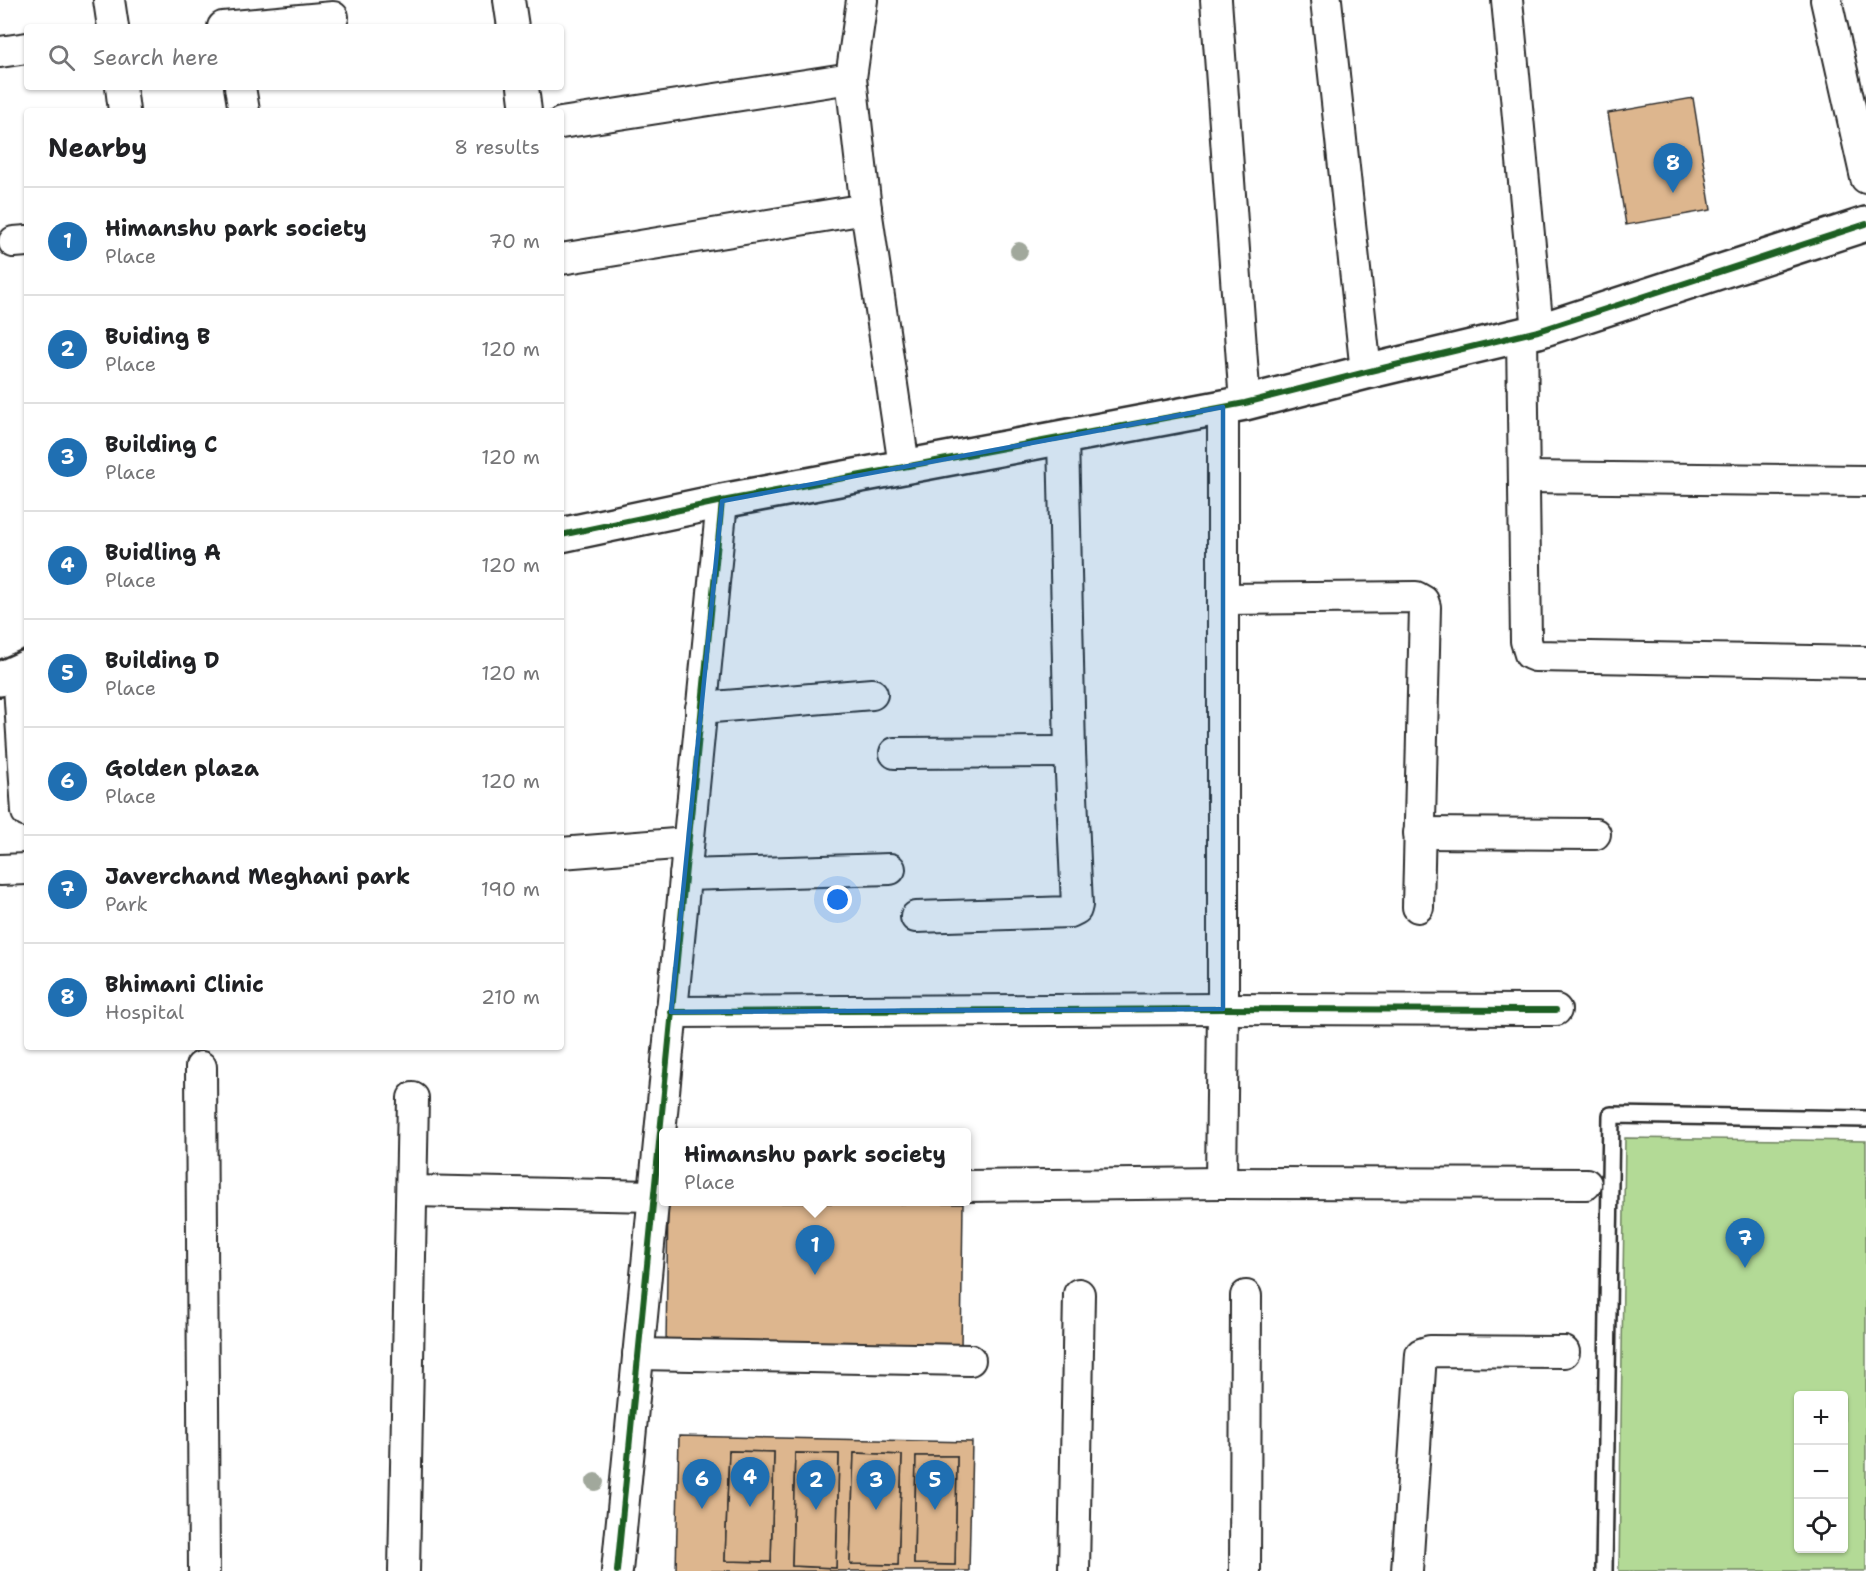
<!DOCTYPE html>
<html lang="en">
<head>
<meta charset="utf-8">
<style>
  :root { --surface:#fff; --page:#f2f2f2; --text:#202124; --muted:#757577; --line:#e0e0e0; --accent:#1f6fb2 }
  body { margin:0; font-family:"Shantell Sans",sans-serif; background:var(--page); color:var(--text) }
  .controls { position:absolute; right:18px; bottom:18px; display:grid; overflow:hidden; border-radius:6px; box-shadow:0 2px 4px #0004 }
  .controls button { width:54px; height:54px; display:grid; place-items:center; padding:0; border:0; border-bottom:2px solid var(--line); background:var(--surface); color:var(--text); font:30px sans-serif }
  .you { position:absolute; left:838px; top:900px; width:21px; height:21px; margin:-15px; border:4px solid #fff; border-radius:50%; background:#1a73e8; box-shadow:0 0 0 9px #1a73e833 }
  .badge { display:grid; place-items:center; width:39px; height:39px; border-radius:50%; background:var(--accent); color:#fff; font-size:20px; font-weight:700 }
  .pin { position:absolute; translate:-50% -50px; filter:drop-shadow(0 2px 3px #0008) }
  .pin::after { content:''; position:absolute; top:32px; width:21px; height:18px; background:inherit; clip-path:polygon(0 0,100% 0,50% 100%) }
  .popup { position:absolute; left:659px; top:1128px; width:312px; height:78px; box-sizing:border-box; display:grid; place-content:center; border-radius:6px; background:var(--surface); filter:drop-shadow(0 2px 4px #0005); font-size:20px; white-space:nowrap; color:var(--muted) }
  .popup b { font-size:22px; color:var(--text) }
  .popup::after { content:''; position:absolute; left:50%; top:100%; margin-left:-12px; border:12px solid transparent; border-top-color:var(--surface) }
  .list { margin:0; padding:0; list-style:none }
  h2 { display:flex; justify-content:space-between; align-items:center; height:78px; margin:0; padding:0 24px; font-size:26px }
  h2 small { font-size:20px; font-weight:400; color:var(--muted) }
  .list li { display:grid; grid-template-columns:39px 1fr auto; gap:18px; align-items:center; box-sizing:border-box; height:108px; padding:0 24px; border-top:2px solid var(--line) }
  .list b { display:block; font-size:22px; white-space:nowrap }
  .list p { margin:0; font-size:20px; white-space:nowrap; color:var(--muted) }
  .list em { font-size:20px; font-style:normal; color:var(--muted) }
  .icon { flex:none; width:33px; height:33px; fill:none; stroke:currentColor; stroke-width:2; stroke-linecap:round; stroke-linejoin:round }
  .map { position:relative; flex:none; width:1866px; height:1571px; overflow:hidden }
  .search { position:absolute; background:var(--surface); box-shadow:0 2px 4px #0004; left:24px; top:24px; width:540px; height:66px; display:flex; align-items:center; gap:15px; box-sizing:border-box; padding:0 21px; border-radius:6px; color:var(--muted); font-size:22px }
  .panel { position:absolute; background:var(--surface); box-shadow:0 2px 4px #0004; left:24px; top:108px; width:540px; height:942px; border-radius:6px }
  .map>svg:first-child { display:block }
</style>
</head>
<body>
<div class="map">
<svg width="1866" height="1571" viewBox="0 0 1866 1571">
  <rect width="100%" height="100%" fill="#fff"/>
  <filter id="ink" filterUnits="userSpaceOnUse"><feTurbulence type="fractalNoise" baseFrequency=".0167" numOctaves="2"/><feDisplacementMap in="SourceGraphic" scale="12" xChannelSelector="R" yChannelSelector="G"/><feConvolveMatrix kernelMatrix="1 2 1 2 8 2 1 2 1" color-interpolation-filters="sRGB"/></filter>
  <g filter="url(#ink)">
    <path fill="#b3da96" stroke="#6f8260" stroke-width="1.5" fill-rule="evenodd" d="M1625,1138L1866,1141V1571H1619ZM1798,1396H1844V1548H1798Z"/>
    <g fill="#ddb68e" stroke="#2b2b2b" stroke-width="1.5" fill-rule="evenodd">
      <path d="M1693,98L1711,210L1626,225L1608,113Z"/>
      <path d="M668,1202L963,1204L961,1349L666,1345Z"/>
      <path d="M679,1436L972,1442L969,1571H676ZM729,1451L774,1452L771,1562L725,1561ZM795,1453L839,1454L836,1568L792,1566ZM854,1453L902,1455L898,1565L850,1564ZM916,1456H957L955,1565L914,1564Z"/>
      <path d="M729,1451L774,1452L771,1562L725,1561Z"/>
      <path d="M795,1453L839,1454L836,1568L792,1566Z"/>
      <path d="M854,1453L902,1455L898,1565L850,1564Z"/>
      <path d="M916,1456H957L955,1565L914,1564Z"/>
    </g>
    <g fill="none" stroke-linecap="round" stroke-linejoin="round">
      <defs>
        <path id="lane" d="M1604,1571L1611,1115L1866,1119"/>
        <g id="street">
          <path d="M109,0L113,27"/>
          <path d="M509,0L513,27"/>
          <path d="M862,0L851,78L866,209L904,466"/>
          <path d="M1216,0L1245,403"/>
          <path d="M1326,0L1366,372"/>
          <path d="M1507,0L1538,331"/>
          <path d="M1826,0L1866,178"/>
          <path d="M223,27L333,17"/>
          <path d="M0,52L27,48"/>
          <path d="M121,87L124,111"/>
          <path d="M240,87L244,111"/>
          <path d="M523,87L526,111"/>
          <path d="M561,123L851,78"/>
          <path d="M14,242L27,241"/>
          <path d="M561,259L866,209"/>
          <path d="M1522,335L1526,641L1530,654L1535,656L1866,662"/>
          <path d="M1524,477L1866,481"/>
          <path d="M1223,599L1416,597L1423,601L1425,607L1418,907"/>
          <path d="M18,670L27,812"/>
          <path d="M701,708L872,694"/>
          <path d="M895,753L1070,752"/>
          <path d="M1419,833L1595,834"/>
          <path d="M561,853L688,843"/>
          <path d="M0,870L27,869"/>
          <path d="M685,875L890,869"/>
          <path d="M916,917L1070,912L1076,909L1077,905L1070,752L1063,437"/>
          <path d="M671,1012L1223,1009L1556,1010"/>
          <path d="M201,1067L204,1571"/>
          <path d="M1221,1183L1223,1009V407"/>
          <path d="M966,1186L1221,1183L1586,1184"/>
          <path d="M413,1191L653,1196"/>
          <path d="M638,1354L970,1360"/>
          <path d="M404,1571L413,1098"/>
          <path d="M617,1571L722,501"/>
          <path d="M1074,1571L1079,1294"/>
          <path d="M1245,1571L1246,1296"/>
          <path d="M1407,1571L1421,1354L1430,1351L1564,1352"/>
        </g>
        <g id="secondary">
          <path d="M561,535L722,501L1245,403L1366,372L1538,331L1866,224"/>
          <path d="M0,679L27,667"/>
        </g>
      </defs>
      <use href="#lane" stroke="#2b2b2b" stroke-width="20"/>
      <use href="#street" stroke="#2b2b2b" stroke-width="34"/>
      <use href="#secondary" stroke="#2b2b2b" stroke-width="38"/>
      <use href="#lane" stroke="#fff" stroke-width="15"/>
      <use href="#street" stroke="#fff" stroke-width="30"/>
      <use href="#secondary" stroke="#fff" stroke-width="33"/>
      <defs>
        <g id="cycleway">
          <path d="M561,535L722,501L1245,403L1366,372L1538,331L1866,224"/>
          <path d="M671,1012L1223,1009L1556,1010"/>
          <path d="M617,1571L722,501"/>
        </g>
      </defs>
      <use href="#cycleway" stroke="#fff" stroke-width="10"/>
      <use href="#cycleway" stroke="#1b5e20" stroke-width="6"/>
    </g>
    <g fill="#a1a89c">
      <circle cx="1019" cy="251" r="9"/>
      <circle cx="595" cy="1482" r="9"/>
    </g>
  </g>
  <path fill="#1f6fb2" fill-opacity="0.2" stroke="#1f6fb2" stroke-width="4.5" stroke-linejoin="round" d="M1223,407V1009L671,1012L722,501Z"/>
</svg>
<div class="controls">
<button>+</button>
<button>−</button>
<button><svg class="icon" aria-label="locate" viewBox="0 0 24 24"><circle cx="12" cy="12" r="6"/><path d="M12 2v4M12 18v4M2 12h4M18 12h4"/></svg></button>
</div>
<div class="you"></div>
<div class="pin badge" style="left:815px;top:1275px">1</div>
<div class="popup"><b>Himanshu park society</b>Place</div>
<div class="pin badge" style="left:816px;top:1510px">2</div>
<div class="pin badge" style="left:876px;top:1510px">3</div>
<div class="pin badge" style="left:750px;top:1507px">4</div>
<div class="pin badge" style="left:935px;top:1510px">5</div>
<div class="pin badge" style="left:702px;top:1509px">6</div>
<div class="pin badge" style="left:1745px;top:1268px">7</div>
<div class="pin badge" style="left:1673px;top:193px">8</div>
<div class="search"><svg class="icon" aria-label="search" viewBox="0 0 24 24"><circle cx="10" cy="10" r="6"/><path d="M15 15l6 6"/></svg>Search here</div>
<section class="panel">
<h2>Nearby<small>8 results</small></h2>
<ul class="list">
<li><span class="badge">1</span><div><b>Himanshu park society</b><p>Place</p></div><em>70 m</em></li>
<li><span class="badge">2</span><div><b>Buiding B</b><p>Place</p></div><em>120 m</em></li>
<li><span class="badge">3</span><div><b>Building C</b><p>Place</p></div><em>120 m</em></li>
<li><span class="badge">4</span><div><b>Buidling A</b><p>Place</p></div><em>120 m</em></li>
<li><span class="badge">5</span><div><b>Building D</b><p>Place</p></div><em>120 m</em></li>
<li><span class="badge">6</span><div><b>Golden plaza</b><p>Place</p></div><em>120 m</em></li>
<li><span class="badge">7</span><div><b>Javerchand Meghani park</b><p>Park</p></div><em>190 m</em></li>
<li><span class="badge">8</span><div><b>Bhimani Clinic</b><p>Hospital</p></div><em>210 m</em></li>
</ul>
</section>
</div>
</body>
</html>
